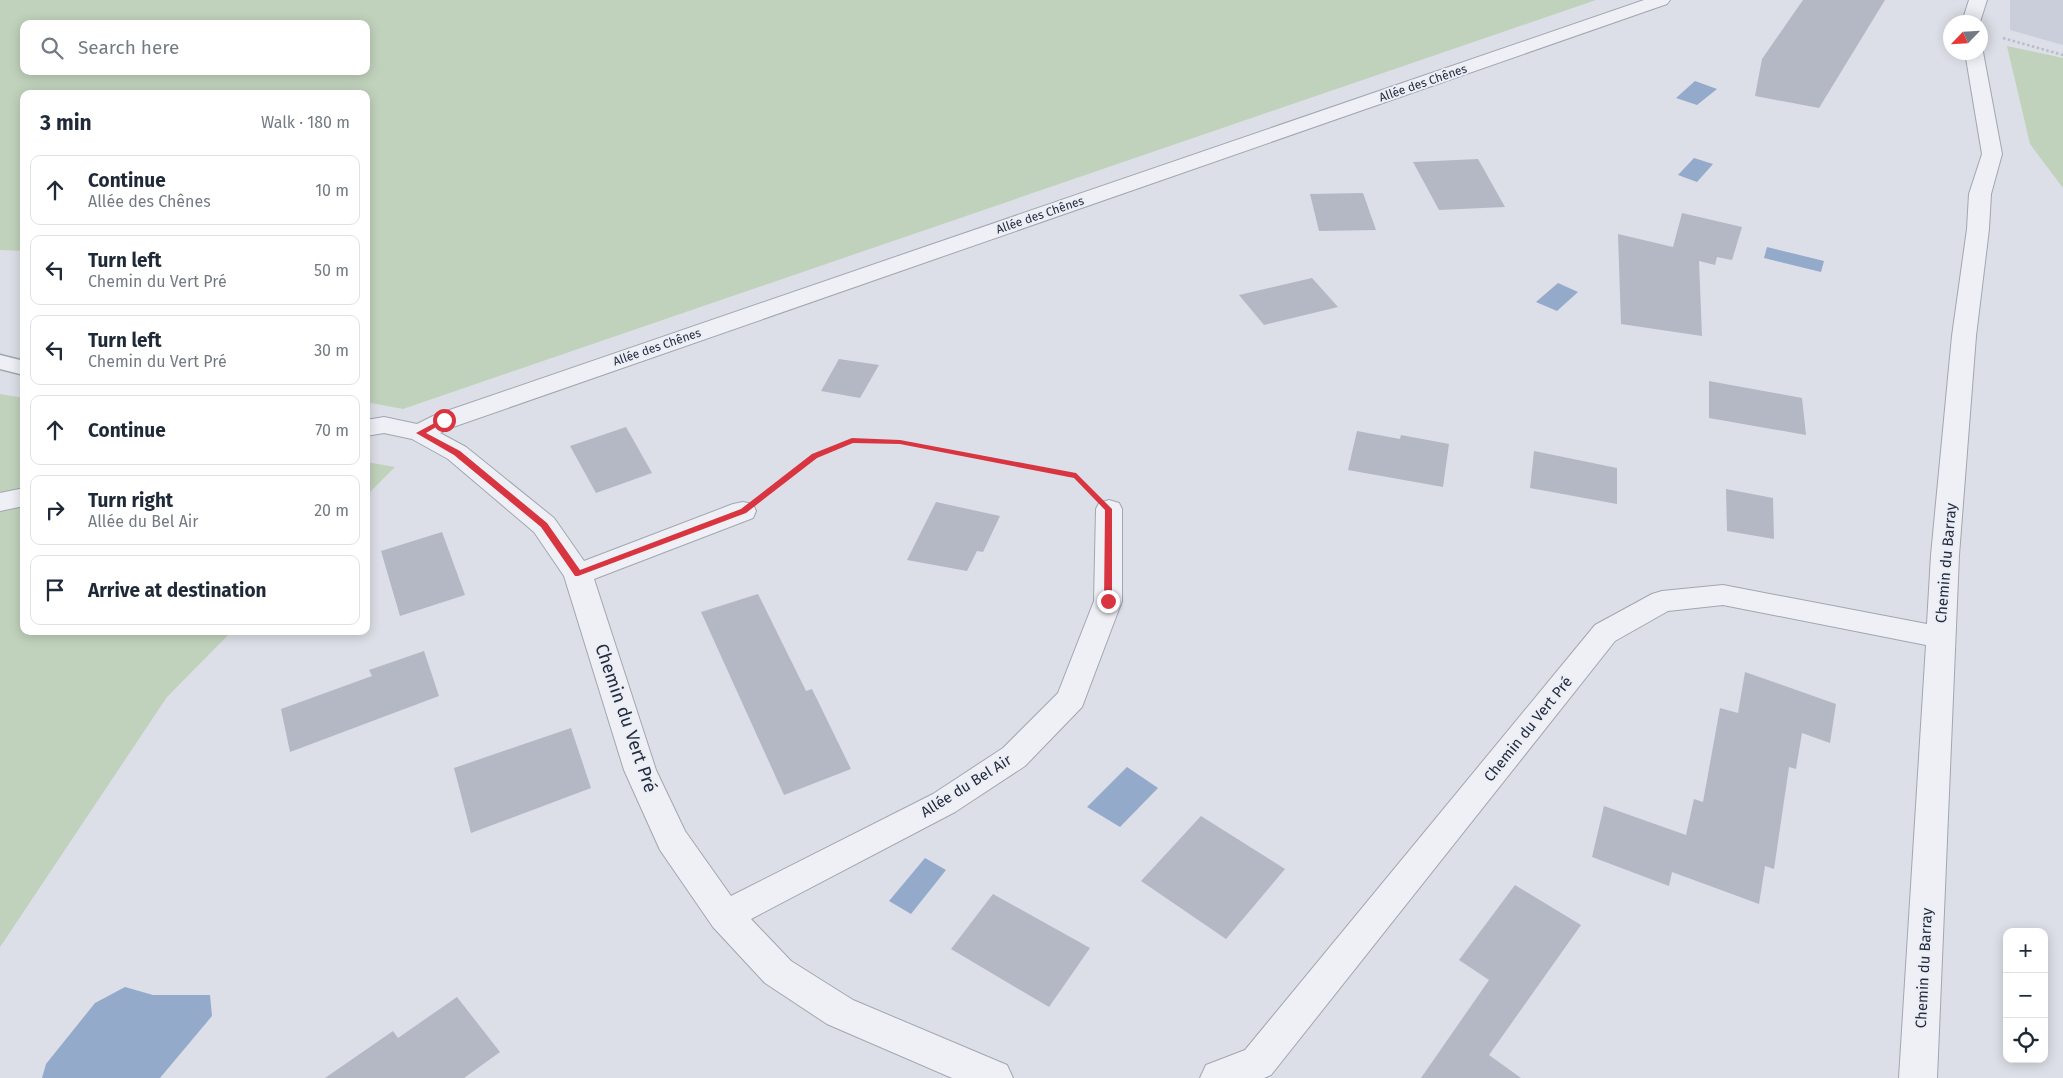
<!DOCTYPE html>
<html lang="en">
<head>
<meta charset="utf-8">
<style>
  :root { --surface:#fff; --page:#f2f2f3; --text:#1f2937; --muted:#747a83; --line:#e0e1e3 }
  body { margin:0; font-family:"Fira Sans",sans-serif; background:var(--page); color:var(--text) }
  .controls { position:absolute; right:15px; bottom:15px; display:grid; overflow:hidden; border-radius:10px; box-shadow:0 2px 12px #0003 }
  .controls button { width:45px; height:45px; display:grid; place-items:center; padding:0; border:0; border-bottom:1px solid var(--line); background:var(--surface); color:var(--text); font:25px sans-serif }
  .compass { position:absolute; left:1943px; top:15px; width:45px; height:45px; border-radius:50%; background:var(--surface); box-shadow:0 2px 12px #0003; rotate:245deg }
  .stop { position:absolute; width:15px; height:15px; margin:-11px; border:4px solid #d83541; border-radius:50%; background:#fff }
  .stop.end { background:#d83541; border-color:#fff; box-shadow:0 1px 5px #0008 }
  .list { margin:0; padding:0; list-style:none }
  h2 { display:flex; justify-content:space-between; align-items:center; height:65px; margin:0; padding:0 20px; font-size:21px }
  h2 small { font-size:16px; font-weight:400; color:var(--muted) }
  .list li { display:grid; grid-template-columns:32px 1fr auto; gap:15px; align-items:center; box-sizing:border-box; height:70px; margin:0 10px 10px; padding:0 10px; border:1px solid var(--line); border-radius:10px }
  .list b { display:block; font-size:19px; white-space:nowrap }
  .list p { margin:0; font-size:16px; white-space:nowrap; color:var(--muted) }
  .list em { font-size:16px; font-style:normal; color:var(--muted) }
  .icon { flex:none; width:28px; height:28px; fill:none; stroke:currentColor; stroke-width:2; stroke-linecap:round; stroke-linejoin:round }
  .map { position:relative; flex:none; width:2063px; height:1078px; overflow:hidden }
  .search { position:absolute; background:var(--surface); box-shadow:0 2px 12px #0003; left:20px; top:20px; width:350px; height:55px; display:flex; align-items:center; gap:12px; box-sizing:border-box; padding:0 18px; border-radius:10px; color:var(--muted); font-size:19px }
  .panel { position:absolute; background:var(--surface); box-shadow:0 2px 12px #0003; left:20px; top:90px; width:350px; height:545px; border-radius:10px }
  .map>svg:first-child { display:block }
</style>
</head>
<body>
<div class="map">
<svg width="2063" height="1078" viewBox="0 0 2063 1078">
  <rect width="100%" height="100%" fill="#dcdfe7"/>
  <path fill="#caceda" d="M2010,0H2063V45L2010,30Z"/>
  <g fill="#c0d2bc" fill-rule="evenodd">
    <path d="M0,0H1596L403,409L366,402V94H24V251L0,250ZM24,24H366V71H24Z"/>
    <path d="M2007,46L2063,58V188L2030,144Z"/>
    <path d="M0,394L24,398V631H232L167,697L0,947Z"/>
    <path d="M366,462L395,467L366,496Z"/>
  </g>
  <g fill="#93aacb">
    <path d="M1695,81L1717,89L1697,105L1676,98Z"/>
    <path d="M1694,158L1713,164L1697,182L1678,175Z"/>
    <path d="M1767,247L1824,261L1821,272L1764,258Z"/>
    <path d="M1558,283L1578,292L1557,311L1536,302Z"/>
    <path d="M1127,767L1158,788L1120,827L1087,807Z"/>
    <path d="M925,858L946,870L911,914L889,901Z"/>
    <path d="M125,987L153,995H210L212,1016L160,1078H42L46,1064L95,1003Z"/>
  </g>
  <g fill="#b3b8c4">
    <path d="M1803,0H1885L1819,108L1755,96L1762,59Z"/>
    <path d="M1478,159L1505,207L1439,210L1413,162Z"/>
    <path d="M1363,193L1376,230L1319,231L1310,194Z"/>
    <path d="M1682,213L1742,227L1732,260L1717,257L1715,265L1699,261L1702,336L1621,324L1618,234L1673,247Z"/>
    <path d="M1312,278L1338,307L1264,325L1239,295Z"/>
    <path d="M839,359L879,365L860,398L821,391Z"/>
    <path d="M1709,381L1802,398L1806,435L1709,418Z"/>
    <path d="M626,427L652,473L596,493L570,446Z"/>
    <path d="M1357,431L1400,439L1401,435L1449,444L1443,487L1348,470Z"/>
    <path d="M1534,451L1617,468V504L1530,488Z"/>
    <path d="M1726,489L1773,498L1774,539L1727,531Z"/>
    <path d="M936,502L1000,516L983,552L977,551L967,571L907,560Z"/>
    <path d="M442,532L465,595L400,616L381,551Z"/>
    <path d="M758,594L806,691L812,689L851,769L784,795L701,612Z"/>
    <path d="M424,651L439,696L290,752L281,709L372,676L369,670Z"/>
    <path d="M1745,672L1836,704L1830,743L1802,733L1796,769L1789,767L1774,869L1765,866L1759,904L1672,872L1669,886L1592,857L1604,806L1686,835L1694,799L1703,802L1720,708L1738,713Z"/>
    <path d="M571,728L591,788L471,833L454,768Z"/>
    <path d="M1201,816L1285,869L1226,939L1141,881Z"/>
    <path d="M1515,885L1581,925L1489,1055L1521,1078H1421L1489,980L1459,960Z"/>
    <path d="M993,894L1090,948L1049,1007L951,949Z"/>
    <path d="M457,997L500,1052L464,1078H325L393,1031L398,1038Z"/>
  </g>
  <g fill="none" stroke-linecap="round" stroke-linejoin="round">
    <defs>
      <path id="service" d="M0,355L24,361V375L0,369Z"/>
      <g id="minor">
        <path d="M1644,0H1670L1667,4L453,427L440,433L466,447L554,518L584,561L733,504L743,502L753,504L756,511L753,518L594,579L656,770L685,831L731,896L933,794L1003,748L1058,693L1094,601L1096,509L1099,503L1109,500L1119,503L1122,509V601L1082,707L1025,766L955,812L751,919L791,961L853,1000L1007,1065L1013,1078H952L827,1024L765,983L713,927L660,850L624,770L564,576L534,532L448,459L412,439L384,433L366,436V420L384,417L417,424L435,415Z"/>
        <path d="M1969,0H1987L1980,22H1962Z"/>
        <path d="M1980,48L1983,52L2002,154L1991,194L1989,229L1976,336L1959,555L1937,1078H1899L1926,645L1723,605L1668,611L1615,641L1271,1075L1264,1078H1200L1206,1065L1245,1050L1595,625L1652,594L1662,591L1723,585L1927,624L1931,555L1952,336L1967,229L1969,194L1982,154L1965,52H1980Z"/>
        <path d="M24,488V506L0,511V493Z"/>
      </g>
    </defs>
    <use href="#service" stroke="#a1a6b1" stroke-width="3"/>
    <use href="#minor" stroke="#a1a6b1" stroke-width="2"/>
    <path stroke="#babdc6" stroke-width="2.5" stroke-dasharray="2.5 2.5" stroke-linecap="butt" d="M2003,38L2063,55"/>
    <path stroke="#babdc6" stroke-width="3" stroke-dasharray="4 4" stroke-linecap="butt" d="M769,491L814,456L852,441L900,442L1076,476L1085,485"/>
    <use href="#service" fill="#eff0f5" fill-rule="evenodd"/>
    <use href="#minor" fill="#eff0f5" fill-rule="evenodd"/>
  </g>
  <path fill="#d83541" d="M442,419L448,420L426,433L460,451L547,523L580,570L741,509L812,454L852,438L900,440L1076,473L1112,509V601L1108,604L1104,601L1105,510L1074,478L900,444L853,443L817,458L746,513L578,576H575L541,527L454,455L416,433Z"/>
  <g text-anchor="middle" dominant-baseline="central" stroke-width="4" stroke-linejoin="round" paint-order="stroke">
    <g font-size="12" fill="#242c3f" stroke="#ebeef5">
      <text transform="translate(1423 83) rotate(-19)">Allée des Chênes</text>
      <text transform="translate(1040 215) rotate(-19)">Allée des Chênes</text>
      <text transform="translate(657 347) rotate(-19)">Allée des Chênes</text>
    </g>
    <g font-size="15" fill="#242c3f" stroke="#ebeef5">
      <text transform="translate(1946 563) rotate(-85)">Chemin du Barray</text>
      <text transform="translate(1528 729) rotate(-51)">Chemin du Vert Pré</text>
      <text transform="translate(966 786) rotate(-32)">Allée du Bel Air</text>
      <text transform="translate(1924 968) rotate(-87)">Chemin du Barray</text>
    </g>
    <g font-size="18" fill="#242c3f" stroke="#ebeef5">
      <text transform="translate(626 718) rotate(71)">Chemin du Vert Pré</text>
    </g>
  </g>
</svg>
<div class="controls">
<button>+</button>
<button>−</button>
<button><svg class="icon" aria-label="locate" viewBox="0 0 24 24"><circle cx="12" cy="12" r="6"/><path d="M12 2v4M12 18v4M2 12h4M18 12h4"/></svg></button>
</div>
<svg class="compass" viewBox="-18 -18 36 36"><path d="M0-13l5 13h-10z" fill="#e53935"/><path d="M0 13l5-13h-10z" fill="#747a83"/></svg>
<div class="stop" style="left:444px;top:420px"></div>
<div class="stop end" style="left:1108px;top:601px"></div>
<div class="search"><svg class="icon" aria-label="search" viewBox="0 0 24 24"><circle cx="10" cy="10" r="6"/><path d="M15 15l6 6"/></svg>Search here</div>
<section class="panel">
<h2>3 min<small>Walk · 180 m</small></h2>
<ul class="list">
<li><svg class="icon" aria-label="ahead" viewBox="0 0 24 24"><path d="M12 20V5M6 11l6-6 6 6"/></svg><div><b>Continue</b><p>Allée des Chênes</p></div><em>10 m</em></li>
<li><svg class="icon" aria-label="left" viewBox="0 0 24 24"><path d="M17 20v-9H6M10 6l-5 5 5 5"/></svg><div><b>Turn left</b><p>Chemin du Vert Pré</p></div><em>50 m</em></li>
<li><svg class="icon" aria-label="left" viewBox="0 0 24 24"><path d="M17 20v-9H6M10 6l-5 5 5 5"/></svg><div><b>Turn left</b><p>Chemin du Vert Pré</p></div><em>30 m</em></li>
<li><svg class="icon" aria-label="ahead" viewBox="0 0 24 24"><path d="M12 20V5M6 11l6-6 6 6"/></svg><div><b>Continue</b></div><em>70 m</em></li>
<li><svg class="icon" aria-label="right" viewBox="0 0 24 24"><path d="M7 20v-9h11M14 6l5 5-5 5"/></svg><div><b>Turn right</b><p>Allée du Bel Air</p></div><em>20 m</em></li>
<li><svg class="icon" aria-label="arrive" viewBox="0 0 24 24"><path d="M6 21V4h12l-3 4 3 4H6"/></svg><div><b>Arrive at destination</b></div></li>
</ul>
</section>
</div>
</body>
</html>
